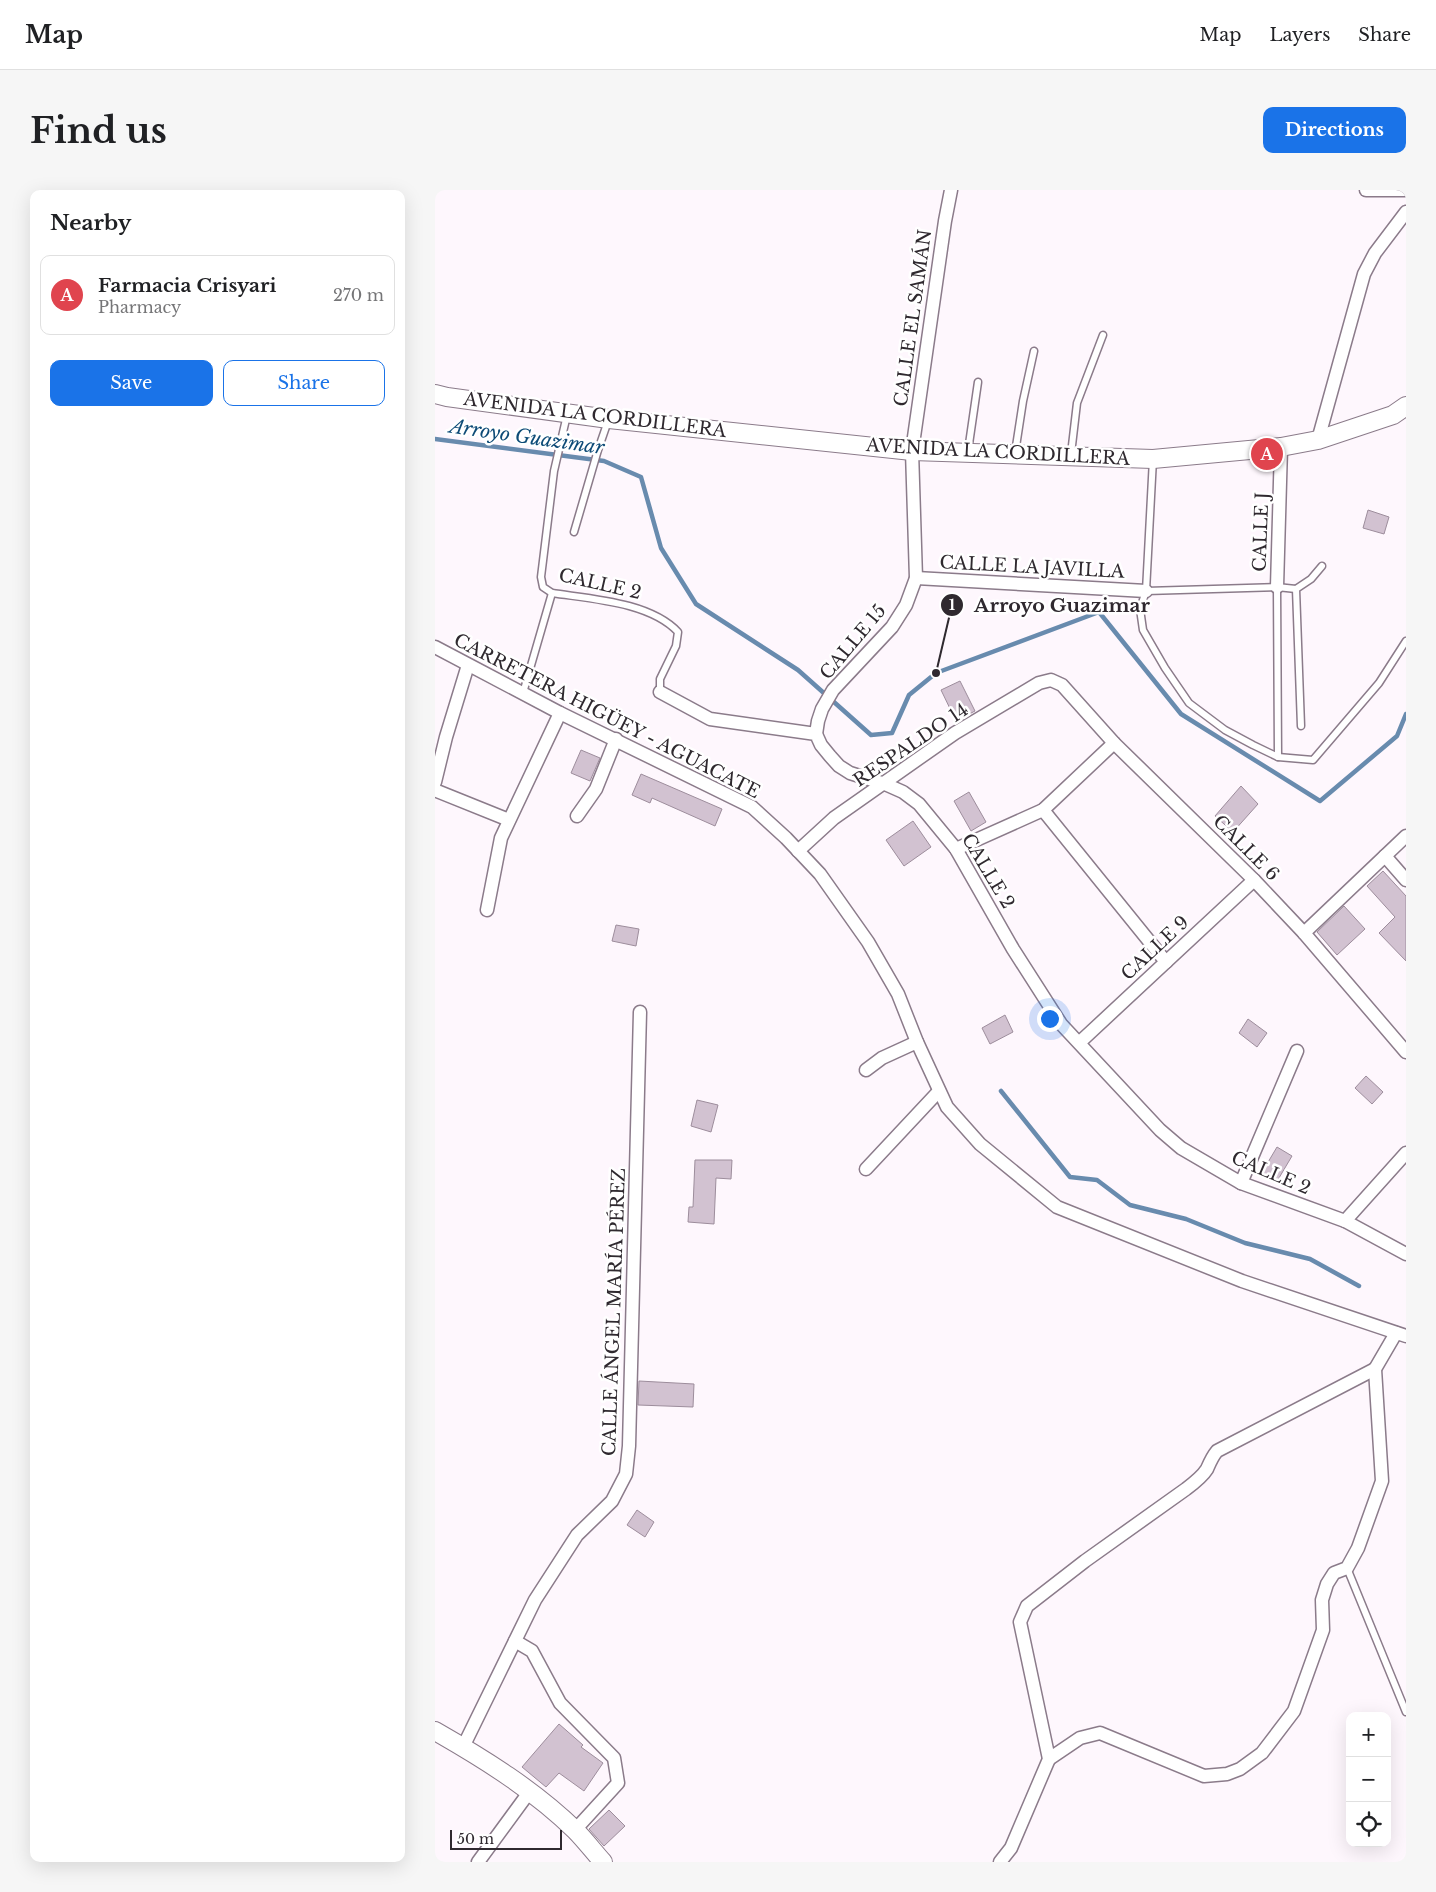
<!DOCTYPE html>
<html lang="en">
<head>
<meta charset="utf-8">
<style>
  :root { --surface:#fff; --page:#f6f6f6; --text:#202124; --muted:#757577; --line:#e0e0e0; --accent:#1a73e8 }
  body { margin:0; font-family:"Libre Baskerville",serif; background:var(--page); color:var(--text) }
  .controls { position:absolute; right:15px; bottom:15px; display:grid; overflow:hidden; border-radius:10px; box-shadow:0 5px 20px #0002 }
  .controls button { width:45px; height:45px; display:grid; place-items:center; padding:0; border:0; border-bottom:1px solid var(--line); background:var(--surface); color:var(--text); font:25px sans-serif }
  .scale { position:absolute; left:15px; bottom:12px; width:112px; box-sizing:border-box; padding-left:5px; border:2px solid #2f292f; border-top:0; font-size:14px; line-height:18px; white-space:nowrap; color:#2f292f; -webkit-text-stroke:4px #fff; paint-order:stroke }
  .you { position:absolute; left:614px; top:828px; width:18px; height:18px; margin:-12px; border:4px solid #fff; border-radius:50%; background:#1a73e8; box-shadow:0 0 0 8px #1a73e833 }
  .badge { display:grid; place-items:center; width:32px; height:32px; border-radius:50%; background:var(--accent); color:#fff; font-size:16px; font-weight:700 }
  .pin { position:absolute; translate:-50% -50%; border:2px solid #fff; box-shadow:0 1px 5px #0006 }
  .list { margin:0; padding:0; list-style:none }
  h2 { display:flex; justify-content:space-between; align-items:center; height:65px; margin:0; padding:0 20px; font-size:21px }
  h2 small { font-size:16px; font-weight:400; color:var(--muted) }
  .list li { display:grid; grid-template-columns:32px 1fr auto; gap:15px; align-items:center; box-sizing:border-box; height:80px; margin:0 10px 10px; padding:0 10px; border:1px solid var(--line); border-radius:10px }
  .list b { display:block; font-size:19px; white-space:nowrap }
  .list p { margin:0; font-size:16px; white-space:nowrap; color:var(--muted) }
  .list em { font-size:16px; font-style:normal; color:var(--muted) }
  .actions { display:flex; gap:10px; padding:15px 20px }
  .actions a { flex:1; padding:11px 0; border:1px solid var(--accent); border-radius:10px; text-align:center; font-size:18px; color:var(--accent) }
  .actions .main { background:var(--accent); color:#fff }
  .icon { flex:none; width:28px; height:28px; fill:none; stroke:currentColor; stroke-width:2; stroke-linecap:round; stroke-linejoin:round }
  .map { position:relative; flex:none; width:971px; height:1672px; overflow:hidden; border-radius:10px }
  header { display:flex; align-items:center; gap:30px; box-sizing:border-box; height:70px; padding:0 25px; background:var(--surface); border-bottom:1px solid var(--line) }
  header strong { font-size:24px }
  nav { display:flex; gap:28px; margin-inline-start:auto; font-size:18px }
  .intro { display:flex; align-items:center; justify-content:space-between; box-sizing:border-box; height:120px; padding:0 30px }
  h1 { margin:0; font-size:35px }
  .button { padding:12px 22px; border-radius:10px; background:var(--accent); color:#fff; font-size:18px; font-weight:700 }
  main { display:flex; gap:30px; padding:0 30px }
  aside { flex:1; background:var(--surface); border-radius:10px; box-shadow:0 5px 20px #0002 }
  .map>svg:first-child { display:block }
</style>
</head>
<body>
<header>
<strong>Map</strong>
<nav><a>Map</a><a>Layers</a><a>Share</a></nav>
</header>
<div class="intro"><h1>Find us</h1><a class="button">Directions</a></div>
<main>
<aside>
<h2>Nearby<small></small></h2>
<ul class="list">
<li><span class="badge" style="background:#e0444e">A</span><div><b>Farmacia Crisyari</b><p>Pharmacy</p></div><em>270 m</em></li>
</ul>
<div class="actions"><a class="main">Save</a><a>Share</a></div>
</aside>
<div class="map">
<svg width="971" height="1672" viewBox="0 0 971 1672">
  <rect width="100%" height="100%" fill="#fef7fd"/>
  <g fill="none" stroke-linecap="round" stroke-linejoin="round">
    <g stroke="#688bae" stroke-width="4.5">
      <path d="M0,249L169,271L206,287L226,358L261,414L363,480L436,545L457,543L474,505L501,483L664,422L746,524L885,611L962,546L971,524"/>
      <path d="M566,901L635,987L662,990L695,1015L751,1029L810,1053L875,1069L924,1096"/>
    </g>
  </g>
  <g fill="#d2c2d1" stroke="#9d8d9c">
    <path d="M933,320L954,327L949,344L928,338Z"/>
    <path d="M525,491L540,521L521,531L506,500Z"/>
    <path d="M146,560L165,568L155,591L136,583Z"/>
    <path d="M206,584L287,619L280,636L217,608L215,613L197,605Z"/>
    <path d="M806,596L823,614L798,642L780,626Z"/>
    <path d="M534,602L551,632L536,641L519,611Z"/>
    <path d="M478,631L496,657L469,676L451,650Z"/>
    <path d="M948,681L971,706V771L944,743L960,727L932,696Z"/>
    <path d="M909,716L930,739L902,765L882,742Z"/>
    <path d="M181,735L204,739L201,756L177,751Z"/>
    <path d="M570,825L578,842L555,854L547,838Z"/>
    <path d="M813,829L832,843L822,857L804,843Z"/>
    <path d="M931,886L948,902L937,914L920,898Z"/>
    <path d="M262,910L283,915L276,942L256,936Z"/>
    <path d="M842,957L857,966L841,993L826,984Z"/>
    <path d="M260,970H297L296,989L281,988L279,1034L253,1032L254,1017H258Z"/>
    <path d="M204,1191L259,1194L258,1217L203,1215Z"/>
    <path d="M202,1320L219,1332L210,1347L192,1335Z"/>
    <path d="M124,1534L148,1555L146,1557L168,1573L149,1601L124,1583L111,1597L87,1577Z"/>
    <path d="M174,1620L190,1636L169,1656L154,1639Z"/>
  </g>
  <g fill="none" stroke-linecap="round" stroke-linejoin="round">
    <defs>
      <g id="service">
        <path d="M132,225L119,281L106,387L108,397L117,403C156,409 215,412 243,442L241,456L225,489V502"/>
        <path d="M533,261L543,192"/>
        <path d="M580,263L588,211L599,161"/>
        <path d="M636,264L642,213L668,145"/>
        <path d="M718,269L711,401L705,419L708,440L730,478L754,513L790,540L818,555L843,567L878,570L944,493L971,451"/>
        <path d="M139,342L163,260L173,231"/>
        <path d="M842,397L843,567"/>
        <path d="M711,401L842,397L861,399"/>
        <path d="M88,503L117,403"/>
        <path d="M866,536L861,399L876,389L887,376"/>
        <path d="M912,1378L971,1522"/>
      </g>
      <g id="minor">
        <path d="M931,0H971"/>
        <path d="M883,250L929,84L940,63L971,22"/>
        <path d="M481,388L711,401"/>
        <path d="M842,397L846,257"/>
        <path d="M0,457L125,523L317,617L351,648L385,684L433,752L463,804L482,852L512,917L545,954L622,1017L807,1091L971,1146"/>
        <path d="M225,502L275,529L381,544L386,555L395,566L404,576L415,583L450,594L468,602L484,614L521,659L578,759L626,834L725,940L746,958L806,993L910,1031L971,1064"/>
        <path d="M381,544L383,531L387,519L398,500L457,437L471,415L481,388L477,261L510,31L516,0"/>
        <path d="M0,592L11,547L33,475"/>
        <path d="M0,599L2,601L74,630"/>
        <path d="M608,620L731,772"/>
        <path d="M142,626L161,599L181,549"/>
        <path d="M521,659L608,620L679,553"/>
        <path d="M363,661L399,628L520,543L604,493L616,490L627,495L679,553L819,690L869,743L971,862"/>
        <path d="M950,666L971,690"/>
        <path d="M52,720L66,648L125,523"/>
        <path d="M869,743L971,646"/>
        <path d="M645,852L819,690"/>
        <path d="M431,880L447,868L482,852"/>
        <path d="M431,979L504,901"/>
        <path d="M806,993L862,861"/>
        <path d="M910,1031L971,963"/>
        <path d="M80,1451L97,1461L125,1513L179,1568L183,1593L140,1640"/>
        <path d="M28,1557L100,1410L142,1345L177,1311L191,1284L194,1256L205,822"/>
        <path d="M614,1569L645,1548L665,1543L769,1586L792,1584L805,1579L827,1563L859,1521L888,1440L887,1410L892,1394L899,1383L912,1378L923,1358L947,1291L940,1179L961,1143"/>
        <path d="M43,1672L95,1601"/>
        <path d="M565,1672L576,1658L614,1569L585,1432L592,1416L650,1371L751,1299C759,1293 767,1287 772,1279C775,1272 777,1267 782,1261L940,1179"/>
      </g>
      <g id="secondary">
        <path d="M0,204L12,207L174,229L477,261L718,269L846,257L883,250L958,225L971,216"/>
        <path d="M0,1541C49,1569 99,1600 140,1640C150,1650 159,1662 168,1672"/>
      </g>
    </defs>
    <use href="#service" stroke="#8b7b8a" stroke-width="9"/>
    <use href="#minor" stroke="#8b7b8a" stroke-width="15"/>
    <use href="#secondary" stroke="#8b7b8a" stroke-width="20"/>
    <use href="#service" stroke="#fff" stroke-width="6"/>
    <use href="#minor" stroke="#fff" stroke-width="12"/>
    <use href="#secondary" stroke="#fff" stroke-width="18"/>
  </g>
  <g text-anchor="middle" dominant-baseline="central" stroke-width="5" stroke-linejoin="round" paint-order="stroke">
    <g font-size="18" fill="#2f292f" stroke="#fff">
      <text transform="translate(478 128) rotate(-82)">CALLE EL SAMÁN</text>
      <text transform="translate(160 225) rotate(7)">AVENIDA LA CORDILLERA</text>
      <text transform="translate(563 262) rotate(3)">AVENIDA LA CORDILLERA</text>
      <text transform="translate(826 342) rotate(-88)">CALLE J</text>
      <text transform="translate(597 377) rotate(3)">CALLE LA JAVILLA</text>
      <text transform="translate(165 394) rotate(13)">CALLE 2</text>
      <text transform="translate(418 452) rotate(-50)">CALLE 15</text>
      <text transform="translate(172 526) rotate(27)">CARRETERA HIGÜEY - AGUACATE</text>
      <text transform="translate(476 555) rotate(-34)">RESPALDO 14</text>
      <text transform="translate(811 658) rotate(45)">CALLE 6</text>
      <text transform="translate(553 681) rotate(59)">CALLE 2</text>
      <text transform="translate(720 758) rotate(-43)">CALLE 9</text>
      <text transform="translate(836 983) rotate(23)">CALLE 2</text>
      <text transform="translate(179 1122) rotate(-88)">CALLE ÁNGEL MARÍA PÉREZ</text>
    </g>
    <g font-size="19" font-style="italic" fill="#0e4b77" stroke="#fff">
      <text transform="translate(92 247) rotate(8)">Arroyo Guazimar</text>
    </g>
  </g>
  <path fill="none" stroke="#2f292f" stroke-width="2" d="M501 483L517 415"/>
  <g fill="#2f292f" stroke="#fff" stroke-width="2">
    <circle cx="501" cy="483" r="5"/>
    <circle cx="517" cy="415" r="12"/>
  </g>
  <g font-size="15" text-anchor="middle" font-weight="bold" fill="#fff">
    <text x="517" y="420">1</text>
  </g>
  <g font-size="19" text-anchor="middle" font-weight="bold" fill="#2f292f" stroke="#fff" stroke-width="5" stroke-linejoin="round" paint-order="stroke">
    <text x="627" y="422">Arroyo Guazimar</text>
  </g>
</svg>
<div class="controls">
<button>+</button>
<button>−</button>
<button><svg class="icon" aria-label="locate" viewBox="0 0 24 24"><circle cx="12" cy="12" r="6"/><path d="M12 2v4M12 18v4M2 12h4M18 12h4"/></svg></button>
</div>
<div class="scale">50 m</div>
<div class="you"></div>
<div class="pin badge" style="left:832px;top:264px;background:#e0444e">A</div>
</div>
</main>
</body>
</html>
